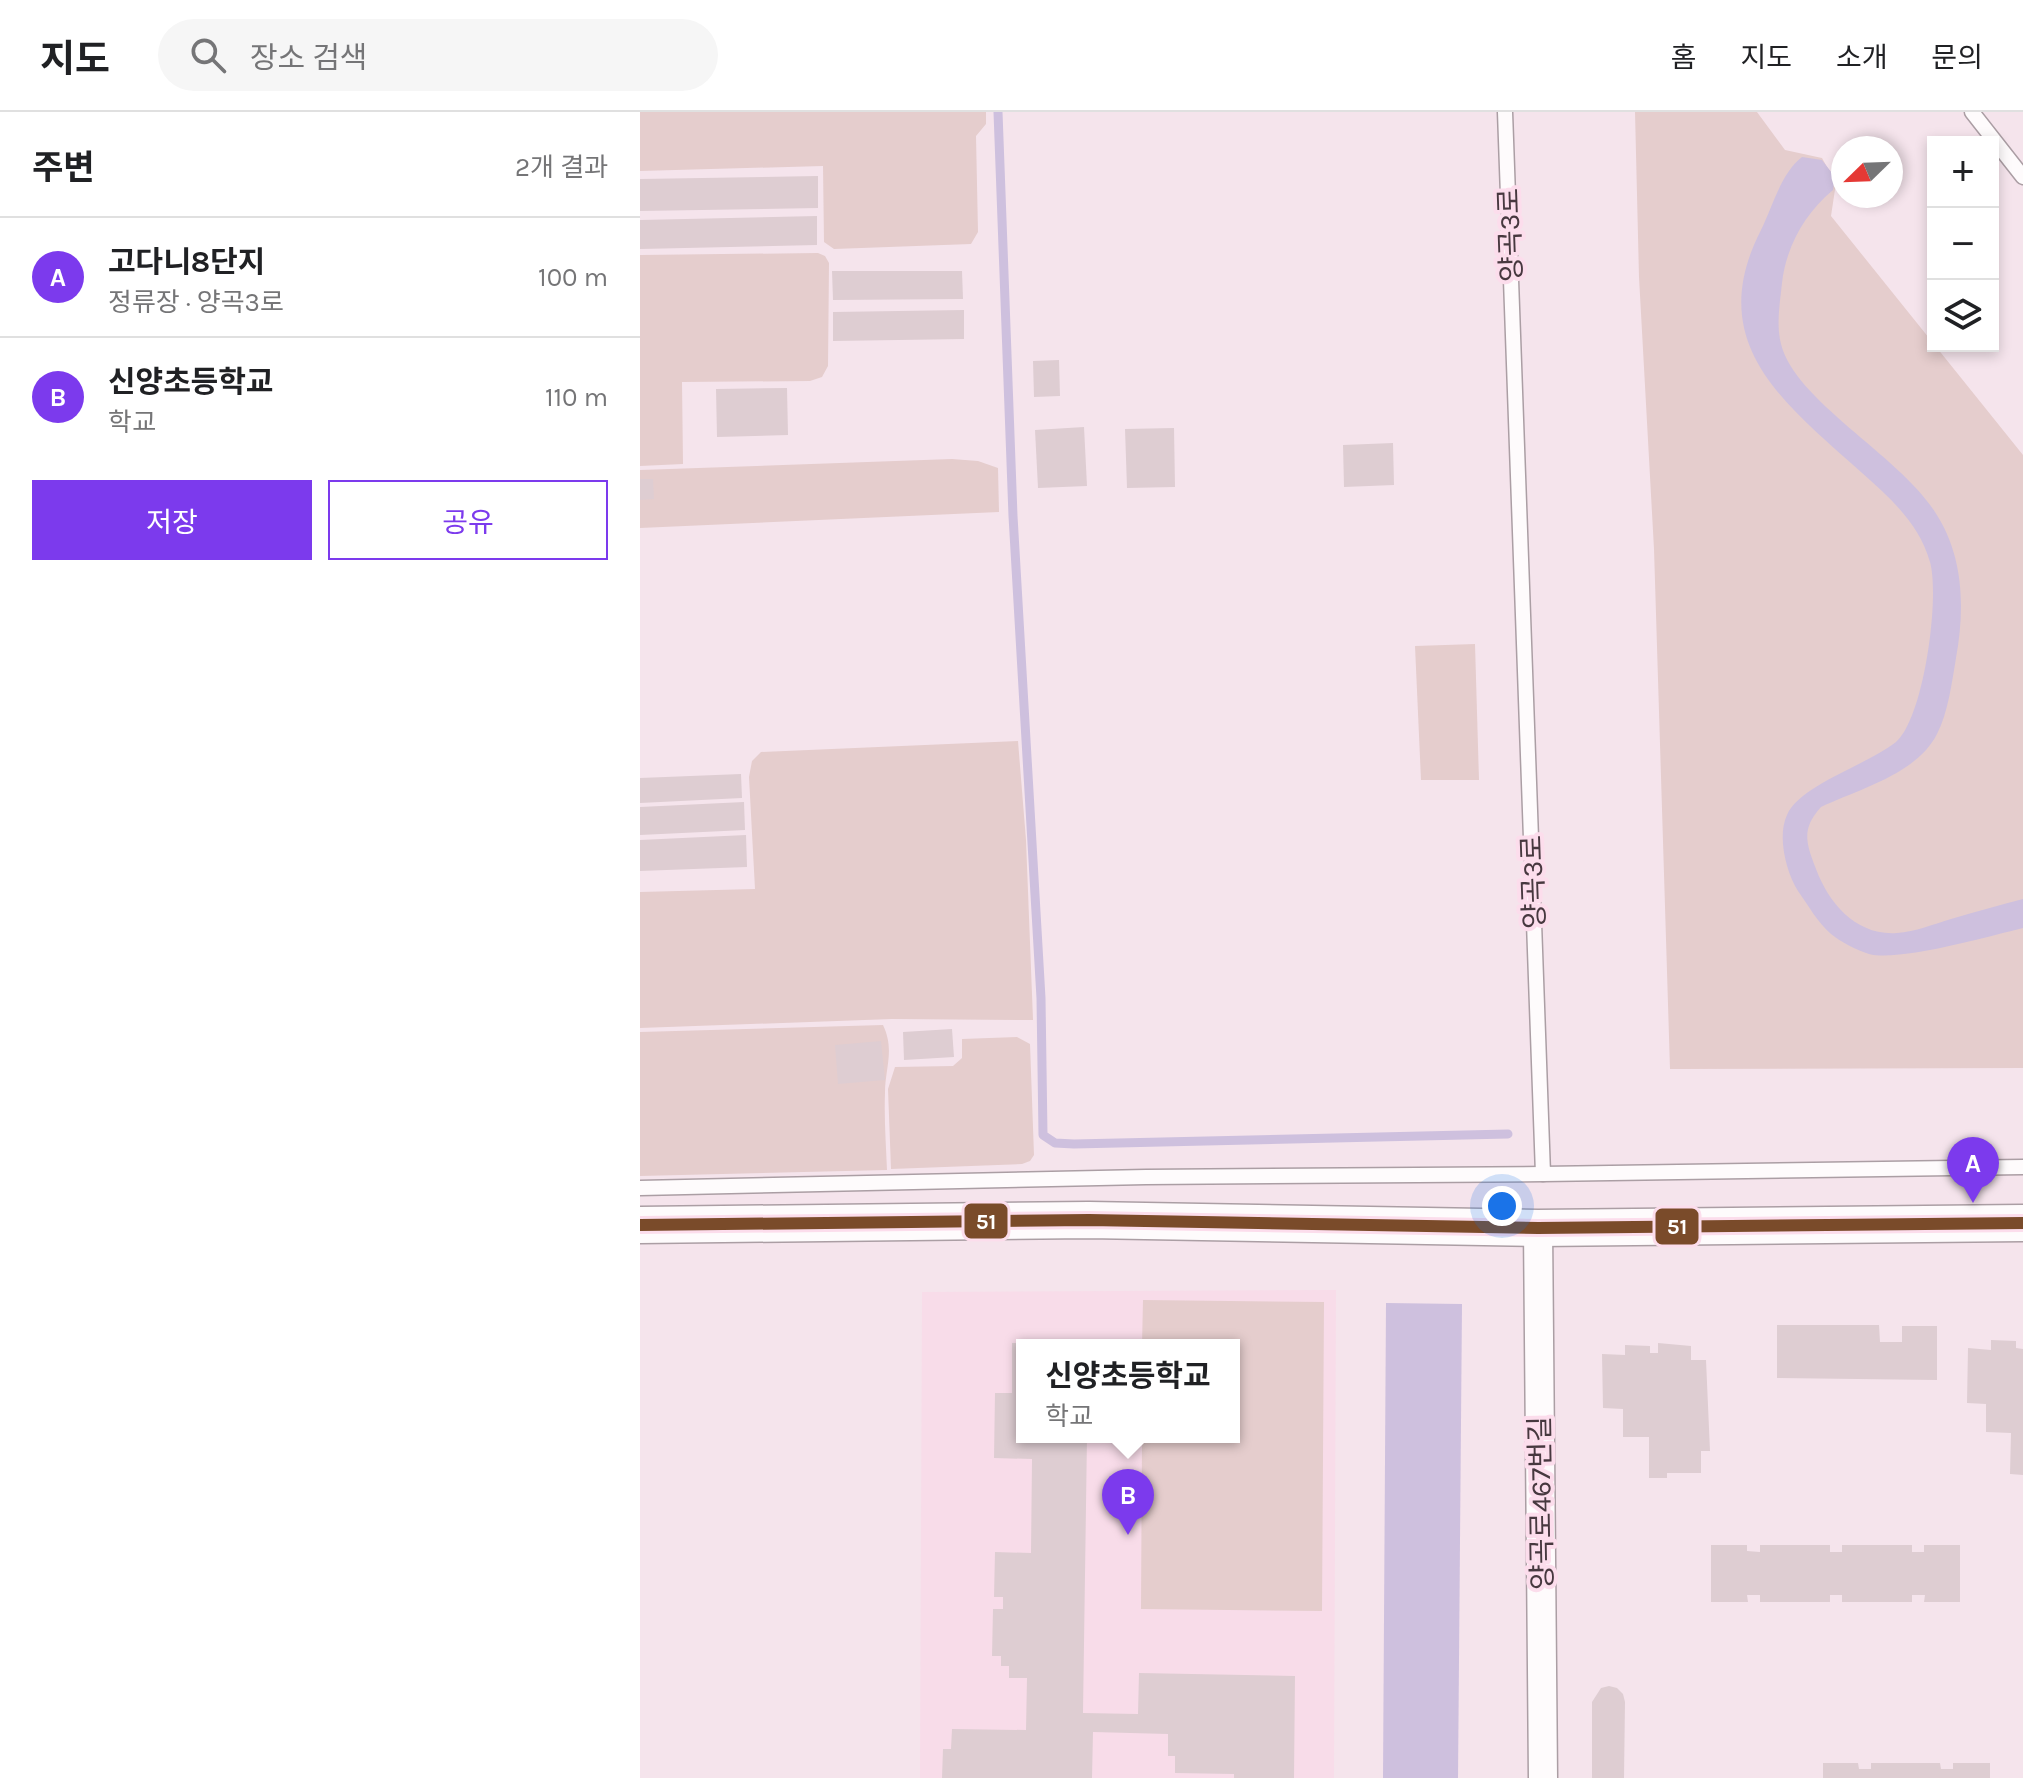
<!DOCTYPE html>
<html lang="ko">
<head>
<meta charset="utf-8">
<style>
  :root { --surface:#fff; --page:#f6f6f6; --text:#202124; --muted:#757577; --line:#e0e0e0; --accent:#7c3aed }
  body { margin:0; font-family:Karla,"Noto Sans KR",sans-serif; background:var(--page); color:var(--text) }
  .controls { position:absolute; right:24px; top:24px; display:grid; overflow:hidden; border-radius:0px; box-shadow:0 4px 12px #0003 }
  .controls button { width:72px; height:72px; display:grid; place-items:center; padding:0; border:0; border-bottom:2px solid var(--line); background:var(--surface); color:var(--text); font:40px sans-serif }
  .compass { position:absolute; left:1191px; top:24px; width:72px; height:72px; border-radius:50%; background:var(--surface); box-shadow:0 4px 12px #0003; rotate:247deg }
  .you { position:absolute; left:862px; top:1094px; width:28px; height:28px; margin:-20px; border:6px solid #fff; border-radius:50%; background:#1a73e8; box-shadow:0 0 0 12px #1a73e833 }
  .badge { display:grid; place-items:center; width:52px; height:52px; border-radius:50%; background:var(--accent); color:#fff; font-size:26px; font-weight:700 }
  .pin { position:absolute; translate:-50% -66px; filter:drop-shadow(0 2px 4px #0008) }
  .pin::after { content:''; position:absolute; top:42px; width:28px; height:24px; background:inherit; clip-path:polygon(0 0,100% 0,50% 100%) }
  .popup { position:absolute; left:376px; top:1227px; width:224px; height:104px; box-sizing:border-box; display:grid; place-content:center; border-radius:0px; background:var(--surface); filter:drop-shadow(0 2px 6px #0005); font-size:26px; white-space:nowrap; color:var(--muted) }
  .popup b { font-size:30px; color:var(--text) }
  .popup::after { content:''; position:absolute; left:50%; top:100%; margin-left:-16px; border:16px solid transparent; border-top-color:var(--surface) }
  .list { margin:0; padding:0; list-style:none }
  h2 { display:flex; justify-content:space-between; align-items:center; height:104px; margin:0; padding:0 32px; font-size:34px }
  h2 small { font-size:26px; font-weight:400; color:var(--muted) }
  .list li { display:grid; grid-template-columns:52px 1fr auto; gap:24px; align-items:center; box-sizing:border-box; height:120px; padding:0 32px; border-top:2px solid var(--line) }
  .list b { display:block; font-size:30px; white-space:nowrap }
  .list p { margin:0; font-size:26px; white-space:nowrap; color:var(--muted) }
  .list em { font-size:26px; font-style:normal; color:var(--muted) }
  .actions { display:flex; gap:16px; padding:24px 32px }
  .actions a { flex:1; padding:18px 0; border:2px solid var(--accent); border-radius:0px; text-align:center; font-size:28px; color:var(--accent) }
  .actions .main { background:var(--accent); color:#fff }
  .icon { flex:none; width:44px; height:44px; fill:none; stroke:currentColor; stroke-width:2; stroke-linecap:round; stroke-linejoin:round }
  .map { position:relative; flex:none; width:1383px; height:1666px; overflow:hidden }
  header { display:flex; align-items:center; gap:48px; box-sizing:border-box; height:112px; padding:0 40px; background:var(--surface); border-bottom:2px solid var(--line) }
  header strong { font-size:38px }
  nav { display:flex; gap:44px; margin-inline-start:auto; font-size:28px }
  .search { width:560px; height:72px; background:var(--page); display:flex; align-items:center; gap:20px; box-sizing:border-box; padding:0 28px; border-radius:44px; color:var(--muted); font-size:30px }
  main { display:flex }
  aside { flex:1; background:var(--surface) }
  .map>svg:first-child { display:block }
</style>
</head>
<body>
<header>
<strong>지도</strong>
<div class="search"><svg class="icon" aria-label="search" viewBox="0 0 24 24"><circle cx="10" cy="10" r="6"/><path d="M15 15l6 6"/></svg>장소 검색</div>
<nav><a>홈</a><a>지도</a><a>소개</a><a>문의</a></nav>
</header>
<main>
<aside>
<h2>주변<small>2개 결과</small></h2>
<ul class="list">
<li><span class="badge">A</span><div><b>고다니8단지</b><p>정류장 · 양곡3로</p></div><em>100 m</em></li>
<li><span class="badge">B</span><div><b>신양초등학교</b><p>학교</p></div><em>110 m</em></li>
</ul>
<div class="actions"><a class="main">저장</a><a>공유</a></div>
</aside>
<div class="map">
<svg width="1383" height="1666" viewBox="0 0 1383 1666">
  <rect width="100%" height="100%" fill="#f5e4ec"/>
  <path fill="#f8dce9" fill-rule="evenodd" d="M696,1178L694,1666H280L282,1180ZM382,1233H594V1325H382Z"/>
  <g fill="#e5cdcd">
    <path d="M0,0H346V12L336,24L338,120L331,132L194,137L184,130L183,54L0,59Z"/>
    <path d="M995,0H1117L1145,38L1182,46L1196,71L1191,104L1383,343V956L1030,957L1014,437L999,165Z"/>
    <path d="M178,141L185,144L189,151L188,254L182,265L170,269L42,270L43,352L0,354V143Z"/>
    <path d="M312,347L338,349L358,356L359,400L0,416V358Z"/>
    <path d="M835,532L839,668H781L775,534Z"/>
    <path d="M378,629L386,728L393,908L252,907L0,916V780L115,777L109,665L112,649L121,640Z"/>
    <path d="M243,913C255,938 245,956 245,981C244,1007 246,1032 247,1058L0,1064V920Z"/>
    <path d="M377,925L390,932L394,1043L390,1049L382,1052L251,1057L248,977L255,955L313,954L322,946V927Z"/>
    <path d="M503,1188L684,1190L682,1499L501,1497L502,1325H594V1233H502Z"/>
  </g>
  <g fill="#cec0de">
    <path d="M1162,45L1182,48L1195,65L1193,78C1165,101 1146,135 1142,171C1140,191 1136,212 1141,232C1155,289 1260,344 1295,400C1324,444 1325,496 1316,546C1312,570 1308,601 1297,622C1277,662 1219,677 1181,695C1161,717 1166,731 1176,757C1189,792 1217,824 1257,821C1275,820 1294,812 1311,807C1335,800 1359,793 1383,787V816C1350,824 1259,850 1229,842C1216,838 1201,830 1191,822C1178,811 1168,793 1158,779C1146,760 1137,724 1147,703C1160,673 1227,653 1256,630C1284,606 1300,485 1290,450C1279,411 1250,386 1221,360C1144,291 1063,231 1121,118C1133,94 1141,61 1162,45Z"/>
    <path d="M746,1191L822,1192L818,1666H743Z"/>
  </g>
  <g fill="none" stroke-linecap="round" stroke-linejoin="round">
    <path stroke="#cec0de" stroke-width="9" d="M358,0L373,404L401,886L403,1023L415,1031L434,1032L868,1022"/>
  </g>
  <g fill="#decdd2">
    <path d="M178,64V96L0,99V67Z"/>
    <path d="M177,104V133L0,137V108Z"/>
    <path d="M192,159H322L323,187L193,188Z"/>
    <path d="M324,198V227L193,229V200Z"/>
    <path d="M419,248L420,284L394,285L393,249Z"/>
    <path d="M147,276L148,323L77,325L76,277Z"/>
    <path d="M444,315L447,374L398,376L395,318Z"/>
    <path d="M534,316L535,375L487,376L485,317Z"/>
    <path d="M753,331L754,373L704,375L703,333Z"/>
    <path d="M0,367H13L14,387L0,388Z"/>
    <path d="M101,662L102,686L0,691V666Z"/>
    <path d="M104,690L105,718L0,723V695Z"/>
    <path d="M106,723L107,755L0,759V728Z"/>
    <path d="M312,917L314,945L264,948L263,920Z"/>
    <path d="M241,929L245,968L198,972L195,933Z"/>
    <path d="M1137,1213H1239L1240,1230H1262V1214H1297V1268L1137,1266Z"/>
    <path d="M1351,1228L1376,1229V1236L1383,1237V1363L1370,1362L1371,1321L1346,1320V1292L1327,1291L1328,1236L1351,1238Z"/>
    <path d="M372,1231H382V1325H447L443,1601L498,1602L499,1561L655,1564L654,1666H594V1662L535,1661V1644H528V1622L453,1620L452,1666H302L303,1637H311L312,1617L386,1618L387,1566H369V1554H361V1544H352L353,1497H363V1485H354L355,1440L391,1441L392,1347L354,1346L355,1281H372Z"/>
    <path d="M1018,1231L1051,1234V1248H1066L1070,1339H1061V1361H1027V1366H1009V1325H983V1297L963,1296L962,1242L985,1243V1233L1010,1234V1241H1018Z"/>
    <path d="M1071,1433H1107V1439L1120,1440V1433H1190V1440H1202V1433H1272V1440H1284V1433H1320V1490H1284L1285,1483H1272V1490H1202V1483H1190V1490H1120V1483H1107L1108,1490H1071Z"/>
    <path d="M969,1574L977,1576L983,1582L985,1590L984,1666H952V1590L961,1576Z"/>
    <path d="M1183,1651H1218L1219,1657H1231V1651H1300L1301,1657H1313V1651H1350V1666H1183Z"/>
  </g>
  <g fill="none" stroke-linecap="round" stroke-linejoin="round">
    <defs>
      <g id="service">
        <path d="M865,0L903,1062L1383,1055"/>
        <path d="M1332,0L1383,65"/>
        <path d="M0,1076L506,1065L903,1062"/>
      </g>
      <path id="minor" d="M898,1116L903,1666"/>
      <path id="tertiary" d="M0,1113L449,1108L898,1116L1383,1111"/>
    </defs>
    <use href="#service" stroke="#ab9ea4" stroke-width="17"/>
    <use href="#minor" stroke="#ab9ea4" stroke-width="31"/>
    <use href="#tertiary" stroke="#ab9ea4" stroke-width="39"/>
    <use href="#service" stroke="#fefbfc" stroke-width="14"/>
    <use href="#minor" stroke="#fefbfc" stroke-width="28"/>
    <use href="#tertiary" stroke="#fefbfc" stroke-width="36"/>
    <defs>
      <path id="bus-1" d="M0,1113L449,1108L898,1116L1383,1111"/>
    </defs>
    <use href="#bus-1" stroke="#fcddec" stroke-width="18"/>
    <use href="#bus-1" stroke="#7a4b2a" stroke-width="12"/>
  </g>
  <g text-anchor="middle" dominant-baseline="central" stroke-width="8" stroke-linejoin="round" paint-order="stroke">
    <g font-size="28" fill="#47383f" stroke="#fcddec">
      <text transform="translate(870 123) rotate(-92)">양곡3로</text>
      <text transform="translate(893 770) rotate(-92)">양곡3로</text>
      <text transform="translate(901 1391) rotate(-91)">양곡로467번길</text>
    </g>
  </g>
  <g stroke="#fcddec" stroke-width="3">
    <rect x="323" y="1090" width="46" height="38" rx="8" fill="#7a4b2a"/>
    <rect x="1014" y="1095" width="46" height="39" rx="8" fill="#7a4b2a"/>
  </g>
  <g font-size="22" text-anchor="middle" font-weight="bold" fill="#fff">
    <text x="346" y="1117">51</text>
    <text x="1037" y="1122">51</text>
  </g>
</svg>
<div class="controls">
<button>+</button>
<button>−</button>
<button><svg class="icon" aria-label="layers" viewBox="0 0 24 24"><path d="M12 4l9 5-9 5-9-5zM3 14l9 5 9-5"/></svg></button>
</div>
<svg class="compass" viewBox="-18 -18 36 36"><path d="M0-13l5 13h-10z" fill="#e53935"/><path d="M0 13l5-13h-10z" fill="#757577"/></svg>
<div class="you"></div>
<div class="pin badge" style="left:1333px;top:1091px">A</div>
<div class="pin badge" style="left:488px;top:1423px">B</div>
<div class="popup"><b>신양초등학교</b>학교</div>
</div>
</main>
</body>
</html>
